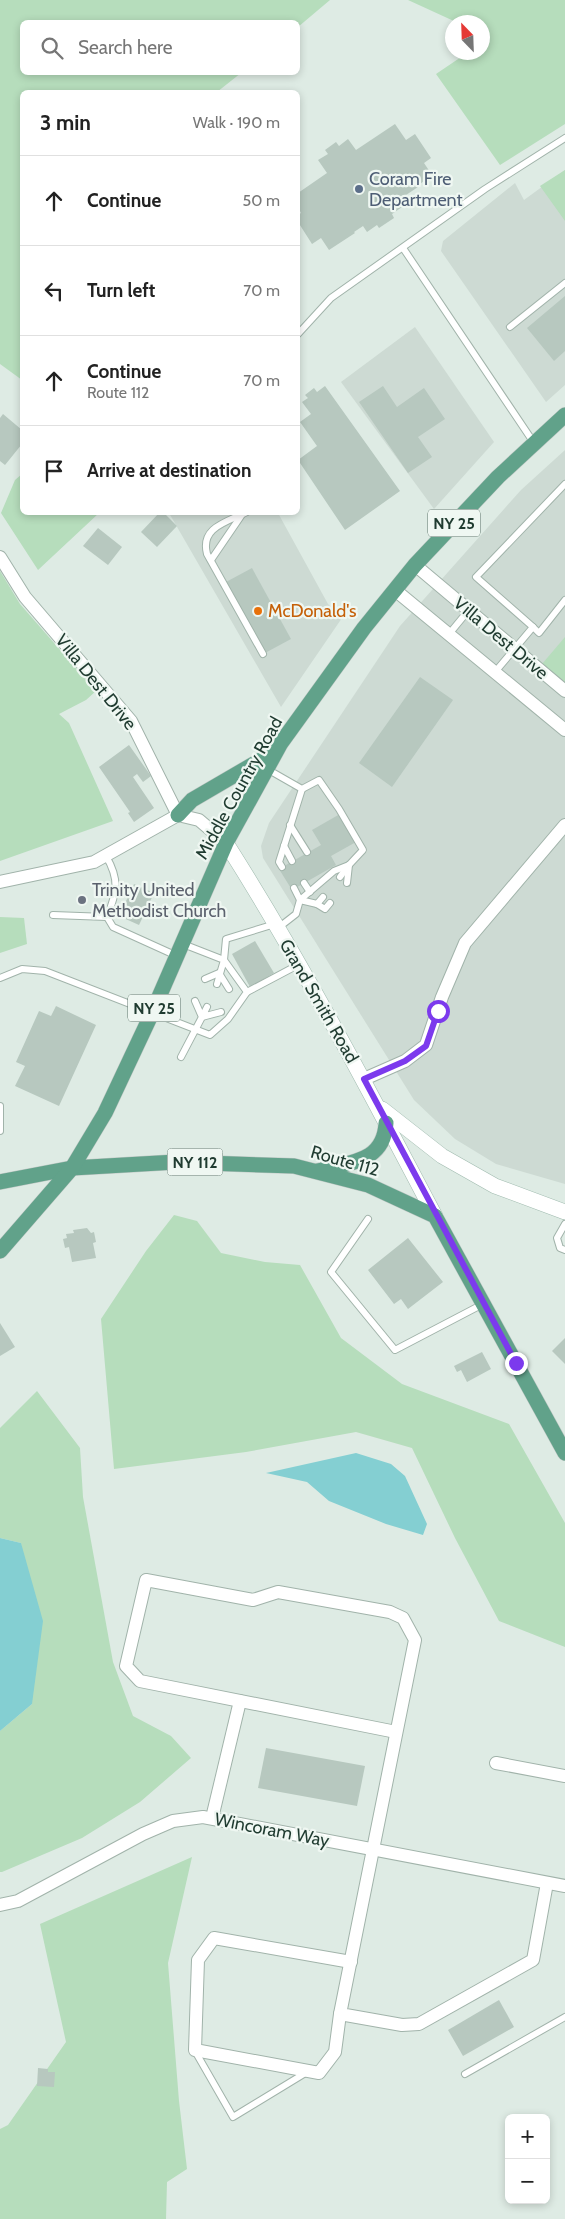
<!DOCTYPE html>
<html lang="en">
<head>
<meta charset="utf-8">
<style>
  :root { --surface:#fff; --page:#f6f6f6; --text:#222; --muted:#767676; --line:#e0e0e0 }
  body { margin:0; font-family:Cabin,sans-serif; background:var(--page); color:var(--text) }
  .controls { position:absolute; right:15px; bottom:15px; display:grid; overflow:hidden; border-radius:8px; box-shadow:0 2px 8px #0003 }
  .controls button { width:45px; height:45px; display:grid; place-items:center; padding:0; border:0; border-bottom:1px solid var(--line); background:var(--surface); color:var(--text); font:25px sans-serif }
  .compass { position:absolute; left:445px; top:15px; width:45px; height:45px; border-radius:50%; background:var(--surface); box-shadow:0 2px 8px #0003; rotate:337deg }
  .stop { position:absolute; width:15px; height:15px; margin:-11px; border:4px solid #7c3aed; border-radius:50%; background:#fff }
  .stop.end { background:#7c3aed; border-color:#fff; box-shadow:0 1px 5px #0008 }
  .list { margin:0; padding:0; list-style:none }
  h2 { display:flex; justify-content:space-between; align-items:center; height:65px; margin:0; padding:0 20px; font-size:21px }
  h2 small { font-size:16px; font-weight:400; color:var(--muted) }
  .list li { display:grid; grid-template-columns:32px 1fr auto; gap:15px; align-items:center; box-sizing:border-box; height:90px; padding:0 20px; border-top:1px solid var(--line) }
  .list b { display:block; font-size:19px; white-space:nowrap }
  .list p { margin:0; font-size:16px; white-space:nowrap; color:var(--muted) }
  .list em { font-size:16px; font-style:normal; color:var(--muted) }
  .icon { flex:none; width:28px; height:28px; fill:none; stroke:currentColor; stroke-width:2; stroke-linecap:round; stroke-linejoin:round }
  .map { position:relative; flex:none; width:565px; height:2219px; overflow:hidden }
  .search { position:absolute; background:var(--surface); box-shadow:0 2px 8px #0003; left:20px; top:20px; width:280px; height:55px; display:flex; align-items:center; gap:12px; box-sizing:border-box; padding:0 18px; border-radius:8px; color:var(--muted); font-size:19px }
  .panel { position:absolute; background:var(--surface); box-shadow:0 2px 8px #0003; left:20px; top:90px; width:280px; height:425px; border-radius:8px }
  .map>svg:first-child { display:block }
</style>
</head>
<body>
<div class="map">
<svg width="565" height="2219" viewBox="0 0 565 2219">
  <rect width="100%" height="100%" fill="#deebe4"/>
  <g fill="#cddad3">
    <path d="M565,170V385L546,402L441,251L443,241L515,183L524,200Z"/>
    <path d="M415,327L494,442L434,509L341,382Z"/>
    <path d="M565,450V1184L496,1164L455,1139L414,1100L263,858L261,846L269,823L400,626L521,490Z"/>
    <path d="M169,513H278L328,604L342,618L281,707Z"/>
  </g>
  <g fill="#b6ddbc">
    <path d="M0,0H330L298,27V22H22V72L241,73L217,92H22V380L0,364Z"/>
    <path d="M408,0H565V124L500,165L436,74L467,53L482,52L483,42L488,38L483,35L482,22H456Z"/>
    <path d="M565,170V221L540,186Z"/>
    <path d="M22,474V512L99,513L38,570L1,513L15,480Z"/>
    <path d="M0,571L20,604L96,691L86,700L59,714L69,723L113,821L0,861Z"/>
    <path d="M565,637V683L542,664Z"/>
    <path d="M0,917L24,918L27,944L0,953Z"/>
    <path d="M174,1215L197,1221L221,1253L265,1262L300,1265L341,1338L402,1384L509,1424L565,1523V1647L499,1621L455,1538L412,1448L356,1432L246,1452L114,1469L101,1319L146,1251Z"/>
    <path d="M37,1391L80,1448L83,1497L113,1662L133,1716L171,1736L191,1758L140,1802L82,1838L2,1872H0V1731L32,1704L21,1543L0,1538V1428Z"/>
    <path d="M192,1857L168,1963L179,2101L187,2169L167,2182L166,2219H0V2129L8,2125L66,2042L40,1924Z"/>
  </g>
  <g fill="#84cfd2">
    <path d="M356,1453L391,1464L405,1476L427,1524L423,1535L386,1524L329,1501L307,1482L266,1473Z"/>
    <path d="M0,1538L21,1543L43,1621L32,1704L0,1731Z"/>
  </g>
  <g fill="#b7c8bf">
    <path d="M395,124L406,140L415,134L431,158L424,163L432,175L420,184L421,185L397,201L402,207L392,214L394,218L379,228L377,225L367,232L363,226L354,232L355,233L329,250L321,238L312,244L298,222V215L301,213L298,207V193L327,173L318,160L328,154L325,150L336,142L339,146L348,139L356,150Z"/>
    <path d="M565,296V351L554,361L527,328Z"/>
    <path d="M325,386L400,491L345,530L298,460L317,446L300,422L311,414L302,402L308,398L305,395L314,388L317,392Z"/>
    <path d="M383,386L397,407L424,388L445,419L418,437L432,457L408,473L359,402Z"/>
    <path d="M3,414L22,430V444L5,465L0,461V418Z"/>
    <path d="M160,512H163L177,526L157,547L141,532Z"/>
    <path d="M98,528L122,547L108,565L83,546Z"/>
    <path d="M252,568L291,639L265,653L226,582Z"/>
    <path d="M420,677L453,700L392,787L359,763Z"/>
    <path d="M129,745L151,776L143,782L137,774L133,777L154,808L134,822L128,813L130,812L99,767Z"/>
    <path d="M340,814L356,842L331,856L336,865L292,890L279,869L321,845L312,830Z"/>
    <path d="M134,884L154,893L139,925L119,916Z"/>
    <path d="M255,941L274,973L250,987L232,954Z"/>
    <path d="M56,1006L96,1025L59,1106L15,1086L25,1066L16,1062L39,1011L51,1016Z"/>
    <path d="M87,1228L91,1233L94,1232L96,1242L93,1243L96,1258L72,1262L69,1247L65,1248L63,1239L67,1238L66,1234L74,1233L73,1230Z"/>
    <path d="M408,1238L443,1282L408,1309L401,1299L394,1304L368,1270Z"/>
    <path d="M0,1323L15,1347L0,1356Z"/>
    <path d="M565,1338V1364L552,1351Z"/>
    <path d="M482,1352L491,1369L467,1382L461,1370L457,1372L454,1366Z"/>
    <path d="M266,1748L365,1766L357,1806L258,1788Z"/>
    <path d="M499,2000L514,2027L463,2056L448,2030Z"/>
    <path d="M38,2068L48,2069V2072H55L54,2087L37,2086Z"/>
  </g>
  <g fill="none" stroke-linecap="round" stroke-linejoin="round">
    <defs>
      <g id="lane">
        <path d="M403,248L534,443"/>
        <path d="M510,327L565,283"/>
        <path d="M298,334L331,298L485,189L565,138"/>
        <path d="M247,512C227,522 200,527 207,554L263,654"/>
        <path d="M211,560L241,516"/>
        <path d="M533,627L539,633L565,600"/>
        <path d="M449,634L468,611"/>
        <path d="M495,672L533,627L476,577L565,484"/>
        <path d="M267,769L302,789L319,780L339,809L363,850L349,865L334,871L300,900L296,914L278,928"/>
        <path d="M290,825L307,852"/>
        <path d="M284,846L292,861"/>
        <path d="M106,856C120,880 117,892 107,917L113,927L177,956"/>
        <path d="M282,867L279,862L302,789"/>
        <path d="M340,877L348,866"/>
        <path d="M304,883L310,892"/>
        <path d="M347,883L349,865"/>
        <path d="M294,888L300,900L317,904L325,909L330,903"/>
        <path d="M317,904L323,897"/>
        <path d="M53,915L107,917"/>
        <path d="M183,944L224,960L217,984"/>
        <path d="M0,978L22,969L45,971L210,1035L228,1019L247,992L224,960L226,939L275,924"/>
        <path d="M205,979L219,973L229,989"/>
        <path d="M247,992L298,965"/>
        <path d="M207,1007L202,1017L221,1012"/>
        <path d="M181,1057L202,1017L195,1001"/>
        <path d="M0,1106V1131"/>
        <path d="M368,1219L331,1272L395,1350L483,1304"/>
        <path d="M565,1224L557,1238L560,1248L565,1250"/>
        <path d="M195,2051L233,2117L307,2072"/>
        <path d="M465,2074L565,2017"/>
      </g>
      <g id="street">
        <path d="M0,557L25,597L131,721L178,815"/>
        <path d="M415,565L565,691"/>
        <path d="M395,590L565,730"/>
        <path d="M0,882L94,862L178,815L199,820L226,843"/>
        <path d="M364,1079L405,1061L426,1045L442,997L465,943L565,825"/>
        <path d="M396,1732L140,1681L126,1666L146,1580L253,1600L278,1592L390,1612L403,1618L415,1640L340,2014L402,2025L419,2024L533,1960L547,1883"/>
        <path d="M496,1763L565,1776"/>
        <path d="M212,1818L240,1701"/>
        <path d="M0,1905L18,1901L143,1834L173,1821L203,1817L565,1886"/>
        <path d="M340,2014L335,2052L319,2073L195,2050L198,1960L214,1938L351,1962"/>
      </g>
      <g id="secondary">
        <path d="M226,843C302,963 369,1090 435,1216"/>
        <path d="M382,1109L442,1156L495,1186L565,1212"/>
      </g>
      <g id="primary">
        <path d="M178,815L192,800L276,751"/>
        <path d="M318,1171C349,1162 384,1163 386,1123"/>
        <path d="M0,1182L72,1168L176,1162L294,1166L368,1185L435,1216L565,1453"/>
        <path d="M0,1251L72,1168L105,1113L152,1013L226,843L281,743L364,628L415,565L498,477L565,415"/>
      </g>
    </defs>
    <use href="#lane" stroke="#a1b3aa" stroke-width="8"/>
    <use href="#street" stroke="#a1b3aa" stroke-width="14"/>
    <use href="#secondary" stroke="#9fbaae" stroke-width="16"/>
    <use href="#primary" stroke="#c0c8c5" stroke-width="16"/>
    <use href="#lane" stroke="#fff" stroke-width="6"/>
    <use href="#street" stroke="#fff" stroke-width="12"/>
    <use href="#secondary" stroke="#fff" stroke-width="15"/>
    <use href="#primary" stroke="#61a28a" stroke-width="15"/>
  </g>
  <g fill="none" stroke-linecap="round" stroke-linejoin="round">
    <path stroke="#7c3aed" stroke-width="6" d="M438,1011L426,1046L405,1061L364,1079L516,1363"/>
  </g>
  <circle fill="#5c6f8a" stroke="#eff7f2" stroke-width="2" cx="359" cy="189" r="5"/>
  <circle fill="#e8710a" stroke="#eff7f2" stroke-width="2" cx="258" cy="611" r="5"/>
  <circle fill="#6b7280" stroke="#eff7f2" stroke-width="2" cx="82" cy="900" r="5"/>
  <g text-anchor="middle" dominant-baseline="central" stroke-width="4.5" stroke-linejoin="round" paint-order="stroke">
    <g fill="#eff7f2" stroke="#5d736a" stroke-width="1">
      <rect x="428" y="509.5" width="52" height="27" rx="4"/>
      <rect x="128" y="994.5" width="52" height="27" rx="4"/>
      <rect x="167.5" y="1148.5" width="55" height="27" rx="4"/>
    </g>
    <g font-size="16" font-weight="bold" fill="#1f3b30">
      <text x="454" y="523">NY 25</text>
      <text x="154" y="1008">NY 25</text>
      <text x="195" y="1162">NY 112</text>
    </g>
    <g font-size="18" fill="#4e5e75" stroke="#eff7f2" text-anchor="start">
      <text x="369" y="179">Coram Fire<tspan x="369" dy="21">Department</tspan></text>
    </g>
    <g font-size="18" fill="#c56008" stroke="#eff7f2" text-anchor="start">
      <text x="268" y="611">McDonald's</text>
    </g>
    <g font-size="18" fill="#1f3b30" stroke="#eff7f2">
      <text transform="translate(501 638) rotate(40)">Villa Dest Drive</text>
      <text transform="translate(96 682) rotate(51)">Villa Dest Drive</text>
      <text transform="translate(239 788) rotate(-61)">Middle Country Road</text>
      <text transform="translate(319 1001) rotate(60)">Grand Smith Road</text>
      <text transform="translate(345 1161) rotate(16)">Route 112</text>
      <text transform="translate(272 1830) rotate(11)">Wincoram Way</text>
    </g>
    <g font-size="18" fill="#5b616d" stroke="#eff7f2" text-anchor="start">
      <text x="92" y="890">Trinity United<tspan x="92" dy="21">Methodist Church</tspan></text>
    </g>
  </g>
</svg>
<div class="controls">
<button>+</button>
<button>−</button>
</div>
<svg class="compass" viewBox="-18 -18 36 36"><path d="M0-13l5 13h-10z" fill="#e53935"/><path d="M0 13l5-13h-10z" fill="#767676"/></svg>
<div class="stop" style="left:438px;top:1011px"></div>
<div class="stop end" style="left:516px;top:1363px"></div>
<div class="search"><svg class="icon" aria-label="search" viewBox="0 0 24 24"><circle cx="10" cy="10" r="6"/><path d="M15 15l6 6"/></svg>Search here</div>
<section class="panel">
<h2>3 min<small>Walk · 190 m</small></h2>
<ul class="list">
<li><svg class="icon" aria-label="ahead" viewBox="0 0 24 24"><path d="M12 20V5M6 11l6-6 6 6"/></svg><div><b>Continue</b></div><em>50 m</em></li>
<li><svg class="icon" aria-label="left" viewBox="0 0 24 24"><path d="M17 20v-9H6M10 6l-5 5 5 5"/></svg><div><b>Turn left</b></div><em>70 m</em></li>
<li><svg class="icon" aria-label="ahead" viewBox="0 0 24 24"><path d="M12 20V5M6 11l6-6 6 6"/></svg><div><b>Continue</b><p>Route 112</p></div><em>70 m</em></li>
<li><svg class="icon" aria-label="arrive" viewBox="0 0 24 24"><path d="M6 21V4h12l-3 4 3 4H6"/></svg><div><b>Arrive at destination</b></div></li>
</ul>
</section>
</div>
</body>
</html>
